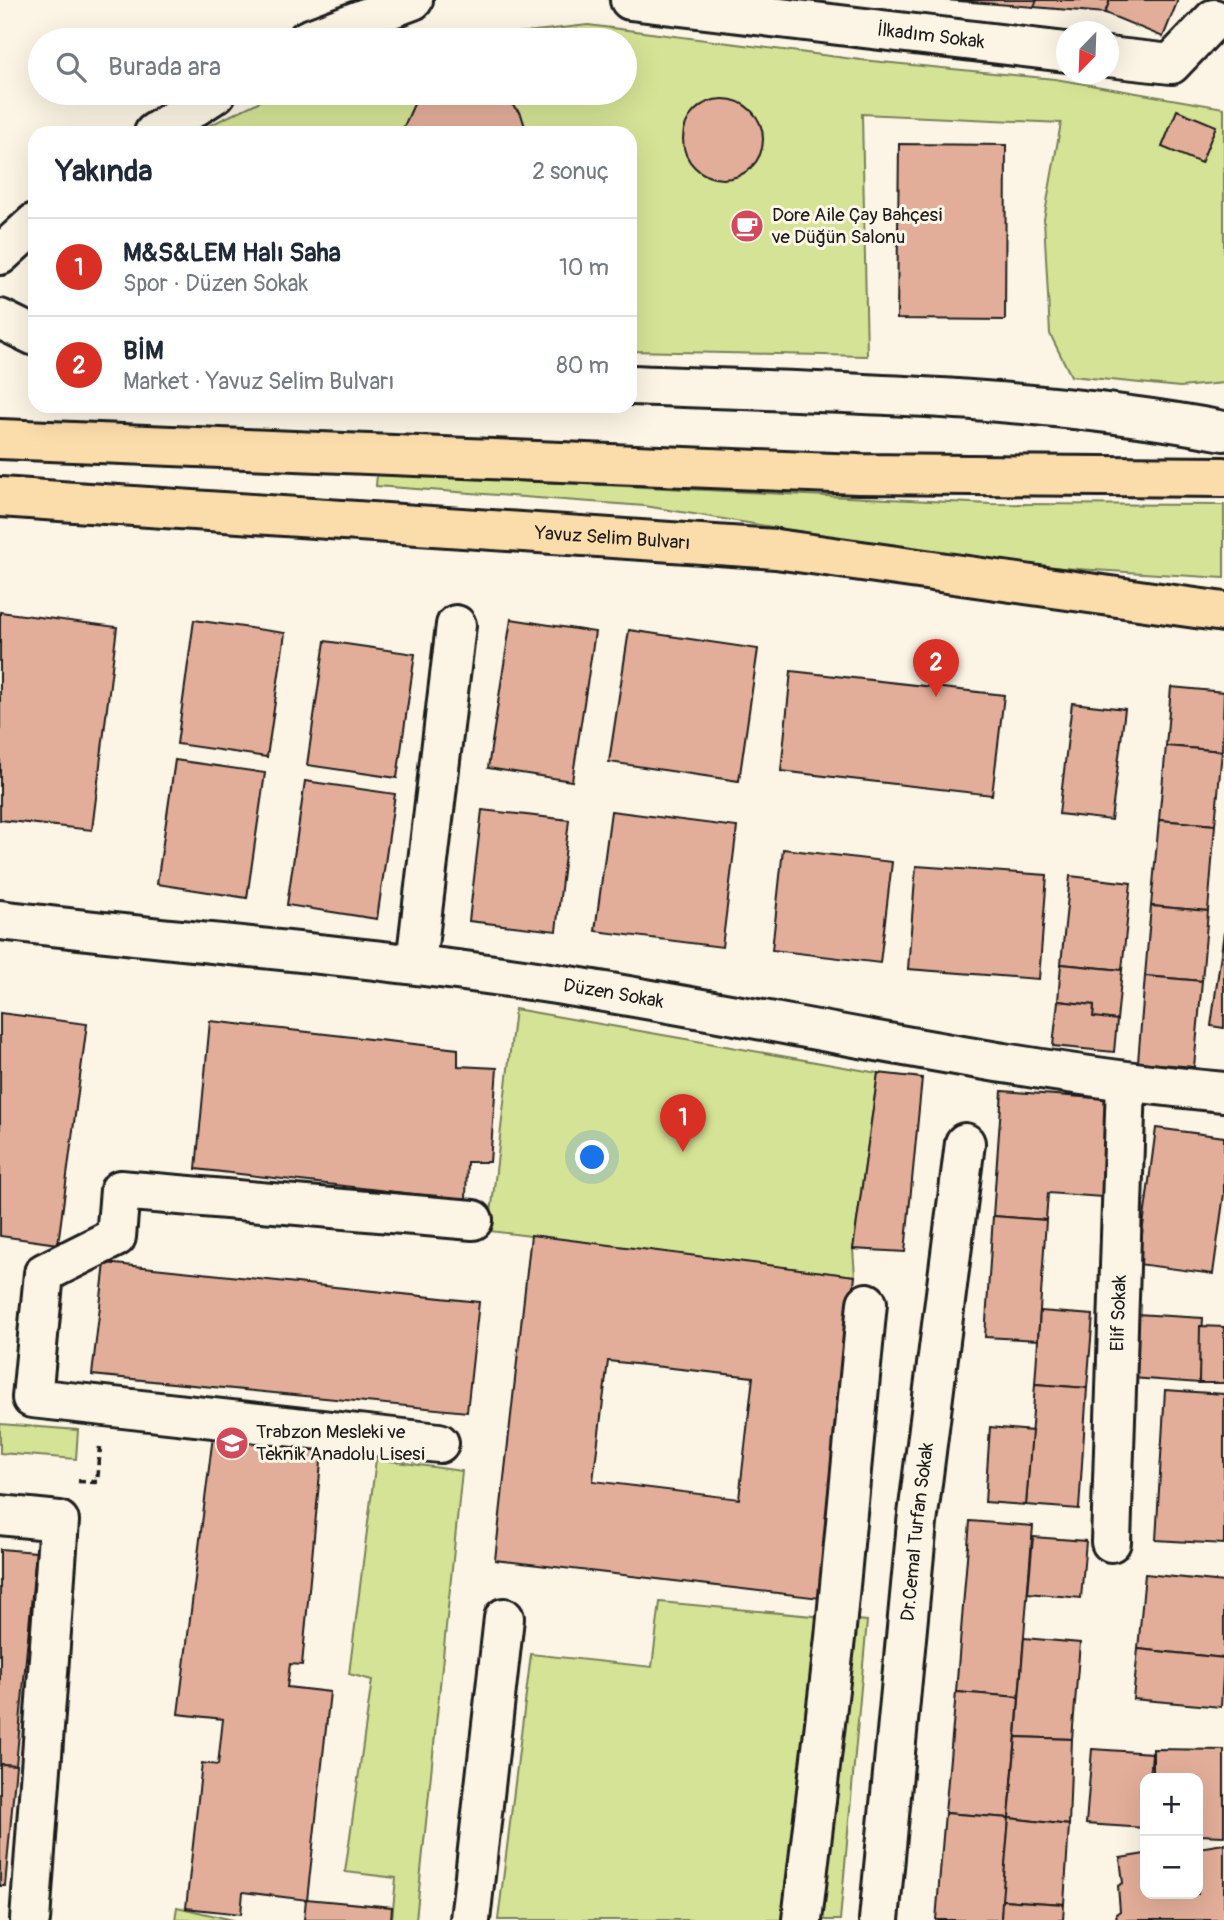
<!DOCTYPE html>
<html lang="tr">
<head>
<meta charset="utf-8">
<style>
  :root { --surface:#fff; --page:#f6f6f7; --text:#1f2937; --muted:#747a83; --line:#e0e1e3; --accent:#d93025 }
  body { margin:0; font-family:Pangolin,sans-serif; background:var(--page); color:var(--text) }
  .controls { position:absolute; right:21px; bottom:21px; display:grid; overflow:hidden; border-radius:14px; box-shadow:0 7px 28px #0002 }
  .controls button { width:63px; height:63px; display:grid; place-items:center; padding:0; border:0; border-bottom:2px solid var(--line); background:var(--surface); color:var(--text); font:35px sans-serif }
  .compass { position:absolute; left:1056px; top:21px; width:63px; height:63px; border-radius:50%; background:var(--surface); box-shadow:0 7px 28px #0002; rotate:203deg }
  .you { position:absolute; left:593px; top:1158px; width:24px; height:24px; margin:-18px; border:5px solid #fff; border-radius:50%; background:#1a73e8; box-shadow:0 0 0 10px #1a73e833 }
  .badge { display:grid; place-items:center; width:46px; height:46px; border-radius:50%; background:var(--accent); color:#fff; font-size:23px; font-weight:700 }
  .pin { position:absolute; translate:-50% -58px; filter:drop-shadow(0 2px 4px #0008) }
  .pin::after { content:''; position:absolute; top:37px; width:24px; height:21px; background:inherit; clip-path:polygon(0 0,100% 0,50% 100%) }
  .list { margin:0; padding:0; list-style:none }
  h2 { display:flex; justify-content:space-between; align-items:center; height:91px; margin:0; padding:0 28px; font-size:30px }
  h2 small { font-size:23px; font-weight:400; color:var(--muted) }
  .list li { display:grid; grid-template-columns:46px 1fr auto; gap:21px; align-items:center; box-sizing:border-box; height:98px; padding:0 28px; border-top:2px solid var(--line) }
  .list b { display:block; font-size:26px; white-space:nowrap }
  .list p { margin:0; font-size:23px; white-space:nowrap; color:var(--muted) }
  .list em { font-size:23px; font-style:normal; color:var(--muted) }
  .icon { flex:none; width:38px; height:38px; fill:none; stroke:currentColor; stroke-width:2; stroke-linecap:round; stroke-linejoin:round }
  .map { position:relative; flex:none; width:1224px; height:1920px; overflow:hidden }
  .search { position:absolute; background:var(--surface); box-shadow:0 7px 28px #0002; left:28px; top:28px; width:609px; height:77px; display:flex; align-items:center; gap:18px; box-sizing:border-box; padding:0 24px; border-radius:38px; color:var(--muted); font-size:26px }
  .panel { position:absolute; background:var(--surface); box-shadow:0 7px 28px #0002; left:28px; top:126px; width:609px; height:287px; border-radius:21px }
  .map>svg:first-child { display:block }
</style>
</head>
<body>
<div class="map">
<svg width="1224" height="1920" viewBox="0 0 1224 1920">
  <rect width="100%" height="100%" fill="#fcf5e5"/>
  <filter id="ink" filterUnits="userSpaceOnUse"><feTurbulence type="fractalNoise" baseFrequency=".0143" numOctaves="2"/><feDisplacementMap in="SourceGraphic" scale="14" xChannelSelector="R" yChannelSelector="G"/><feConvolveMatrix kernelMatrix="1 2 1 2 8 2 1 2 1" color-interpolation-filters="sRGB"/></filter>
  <g filter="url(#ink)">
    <g fill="#d5e396" stroke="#788059" stroke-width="2">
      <path d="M588,25L861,60L1055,79L1224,108V383L1180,387L1071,376L1050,334L1044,219L1061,123L862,114L867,356L630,351V133H194L277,93H625V40H456Z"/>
      <path d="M377,474L991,504L1224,505V578L995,564L645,506L376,486Z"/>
      <path d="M515,1009L878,1073L853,1249L855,1276L489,1231Z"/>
      <path d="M0,1424L78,1430L76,1459L0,1453Z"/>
      <path d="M376,1459L462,1471L416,1920H392L396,1878L345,1872L372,1680L349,1674Z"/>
      <path d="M660,1602L867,1621L840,1920H498L531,1654L652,1667Z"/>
      <path d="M177,1907L233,1920H175Z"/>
    </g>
    <g fill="#e3ae99" stroke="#1c1c1c" stroke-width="2" fill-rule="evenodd">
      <path d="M945,0H1037L1034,7Z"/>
      <path d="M1037,0H1110L1105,13L1034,7Z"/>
      <path d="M1110,0H1178L1163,37L1105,13Z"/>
      <path d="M427,93H501L521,114L527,133H401L414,104Z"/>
      <circle cx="723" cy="139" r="40"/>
      <path d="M1177,110L1216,126L1201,163L1162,147Z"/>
      <path d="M899,144L1006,145L1005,320L897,319Z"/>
      <path d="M0,612L117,627L92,830L0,820Z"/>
      <path d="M511,619L595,632L572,781L488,768Z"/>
      <path d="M194,620L285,633L267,757L177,744Z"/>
      <path d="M629,630L758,649L739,781L609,762Z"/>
      <path d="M325,641L415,654L397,778L307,765Z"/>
      <path d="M791,671L1004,695L992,795L781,771Z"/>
      <path d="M1171,687L1224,692L1222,751L1166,746Z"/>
      <path d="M1072,703L1125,709L1111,820L1059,814Z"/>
      <path d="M1166,746L1222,751L1215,825L1159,820Z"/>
      <path d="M175,760L265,773L247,898L157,884Z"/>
      <path d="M305,781L395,794L377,919L287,905Z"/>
      <path d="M482,810L569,820L556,931L469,921Z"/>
      <path d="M611,811L737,827L722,947L595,931Z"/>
      <path d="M1159,820L1215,825L1208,911L1151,906Z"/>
      <path d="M783,849L892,862L880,963L772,950Z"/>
      <path d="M916,866L1047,875L1039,979L908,969Z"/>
      <path d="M1070,876L1131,883L1122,970L1061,964Z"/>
      <path d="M1151,906L1208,911L1202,981L1145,976Z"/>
      <path d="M1224,932V1028L1211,1026Z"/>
      <path d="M1061,964L1122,970L1117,1020L1093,1017L1094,1005L1058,1001Z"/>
      <path d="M1145,976L1202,981L1194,1067L1138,1062Z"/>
      <path d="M1058,1001L1094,1005L1093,1017L1117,1020L1114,1052L1053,1046Z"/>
      <path d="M0,1013L87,1024L58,1244L0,1236Z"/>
      <path d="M210,1021L458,1049V1066L497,1068L490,1162H467L466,1200L196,1169Z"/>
      <path d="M878,1073L922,1078L905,1252L853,1249Z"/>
      <path d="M1002,1091L1109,1099L1102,1197L1048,1193L1046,1220L993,1216Z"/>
      <path d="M1156,1128L1224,1137V1194L1213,1274L1138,1264Z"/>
      <path d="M993,1216L1046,1220L1038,1340L985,1337Z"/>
      <path d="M531,1235L855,1276L820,1598L495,1560ZM608,1361L753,1377L739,1499L593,1481Z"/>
      <path d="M105,1263L479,1302L467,1412L92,1375Z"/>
      <path d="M1040,1311L1093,1315L1087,1388L1035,1384Z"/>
      <path d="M1136,1314L1203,1318L1199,1383L1132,1378Z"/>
      <path d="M1200,1326L1224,1327V1383H1199Z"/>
      <path d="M1035,1384L1087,1388L1079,1509L1026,1505Z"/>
      <path d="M1165,1390L1224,1394V1544L1156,1540Z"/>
      <path d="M990,1427L1032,1431L1026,1505L985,1502Z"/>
      <path d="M213,1436L322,1451L302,1665L290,1664L287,1687L330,1692L307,1900L243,1892L241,1914L186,1908L202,1763L218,1765L223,1719L178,1714Z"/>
      <path d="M970,1521L1033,1526L1019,1697L956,1692Z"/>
      <path d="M1033,1537L1086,1541L1081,1598L1028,1593Z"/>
      <path d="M0,1549L36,1552L16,1765L0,1764Z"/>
      <path d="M1145,1574L1224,1582V1658L1138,1649Z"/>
      <path d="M1024,1638L1080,1643L1072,1739L1016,1737Z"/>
      <path d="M1138,1649L1224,1658L1221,1707L1133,1699Z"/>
      <path d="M956,1692L1019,1697L1009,1818L945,1813Z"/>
      <path d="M1016,1737L1072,1739L1069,1825L1009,1818Z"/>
      <path d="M1092,1749L1152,1753L1150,1778H1145V1828L1086,1824Z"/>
      <path d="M1153,1749L1224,1750V1836L1198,1835V1778H1153Z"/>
      <path d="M0,1764L16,1765L5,1886H0Z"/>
      <path d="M945,1813L1009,1818L1001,1920H936Z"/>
      <path d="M1009,1818L1069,1825L1064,1904L1002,1900Z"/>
      <path d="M1224,1844V1920H1117L1116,1914L1120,1911L1118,1886L1123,1883L1120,1858L1145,1854V1894H1198V1848Z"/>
      <path d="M306,1899L392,1907L391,1920H304Z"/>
      <path d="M1002,1900L1064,1904L1063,1920H1001Z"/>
    </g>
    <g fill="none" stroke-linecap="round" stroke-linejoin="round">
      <defs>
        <g id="minor">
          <path id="s1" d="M630,0L1066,52"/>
          <path d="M307,40L413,0"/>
          <path d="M1108,57L1171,64L1214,19"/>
          <path d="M154,133L216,93"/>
          <path d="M0,255L35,223"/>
          <path d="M0,319L35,336"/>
          <path d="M630,385C828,393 1029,394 1224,431"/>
          <path id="s2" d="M0,920C185,943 371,955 556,984C779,1019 999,1071 1224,1092"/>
          <path d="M416,963L456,625"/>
          <path d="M439,1443L32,1398L44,1273L116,1237L120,1190L473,1220"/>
          <path d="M0,1515L59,1521L30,1920"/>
          <path id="s3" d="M1111,1542L1126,1083"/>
          <path d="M470,1920L504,1618"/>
          <path d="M802,1920L835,1638L867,1303"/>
          <path id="s4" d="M879,1920L917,1523L965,1143"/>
        </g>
        <g id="major">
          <path d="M0,439L858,474L1224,477"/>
          <path id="s5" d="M0,497L776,549L1224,612"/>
        </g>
      </defs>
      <use href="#minor" stroke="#1c1c1c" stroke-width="44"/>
      <use href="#major" stroke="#1c1c1c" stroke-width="44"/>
      <path stroke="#1c1c1c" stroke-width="4.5" stroke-dasharray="7 5" stroke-linecap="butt" d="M78,1481L97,1482L100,1447"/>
      <use href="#minor" stroke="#fcf5e5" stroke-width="38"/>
      <use href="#major" stroke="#fbdcab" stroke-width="38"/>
    </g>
  </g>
  <defs>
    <symbol id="cafe-disc" viewBox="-11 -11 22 22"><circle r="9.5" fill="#d1495b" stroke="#fcf5e5"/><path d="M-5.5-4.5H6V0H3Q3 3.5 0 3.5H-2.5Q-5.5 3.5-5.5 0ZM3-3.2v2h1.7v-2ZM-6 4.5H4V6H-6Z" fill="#fff"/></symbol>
    <symbol id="school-disc" viewBox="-11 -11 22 22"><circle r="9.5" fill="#d1495b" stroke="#fcf5e5"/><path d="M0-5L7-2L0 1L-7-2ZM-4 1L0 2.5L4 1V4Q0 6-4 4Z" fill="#fff"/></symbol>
  </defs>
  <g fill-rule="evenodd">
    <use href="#cafe-disc" x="728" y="207" width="38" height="38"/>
    <use href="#school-disc" x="213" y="1424" width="38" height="38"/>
  </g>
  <g text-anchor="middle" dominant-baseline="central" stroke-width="6" stroke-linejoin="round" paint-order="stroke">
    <g font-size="19" fill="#1c1c1c" stroke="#fcf5e5">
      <text stroke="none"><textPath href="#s1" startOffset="303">İlkadım Sokak</textPath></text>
      <text stroke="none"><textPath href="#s5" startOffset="614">Yavuz Selim Bulvarı</textPath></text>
      <text stroke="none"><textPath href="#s2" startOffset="618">Düzen Sokak</textPath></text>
      <text stroke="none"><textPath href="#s3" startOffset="229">Elif Sokak</textPath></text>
      <text stroke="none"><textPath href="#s4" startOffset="390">Dr.Cemal Turfan Sokak</textPath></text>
    </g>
    <g font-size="19" fill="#1c1c1c" stroke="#fcf5e5" text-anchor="start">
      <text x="772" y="215">Dore Aile Çay Bahçesi<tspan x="772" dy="22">ve Düğün Salonu</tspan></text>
      <text x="256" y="1432">Trabzon Mesleki ve<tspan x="256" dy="22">Teknik Anadolu Lisesi</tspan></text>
    </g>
  </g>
</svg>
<div class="controls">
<button>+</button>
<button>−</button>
</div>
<svg class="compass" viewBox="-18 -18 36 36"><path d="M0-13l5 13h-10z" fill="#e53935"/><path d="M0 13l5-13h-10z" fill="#747a83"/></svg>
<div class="you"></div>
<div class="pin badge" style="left:683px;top:1152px">1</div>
<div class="pin badge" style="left:936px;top:697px">2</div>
<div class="search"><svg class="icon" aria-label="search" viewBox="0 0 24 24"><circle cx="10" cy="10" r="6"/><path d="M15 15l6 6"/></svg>Burada ara</div>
<section class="panel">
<h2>Yakında<small>2 sonuç</small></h2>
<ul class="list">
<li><span class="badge">1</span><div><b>M&amp;S&amp;LEM Halı Saha</b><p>Spor · Düzen Sokak</p></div><em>10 m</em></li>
<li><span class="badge">2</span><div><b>BİM</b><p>Market · Yavuz Selim Bulvarı</p></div><em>80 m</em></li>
</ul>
</section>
</div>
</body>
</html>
